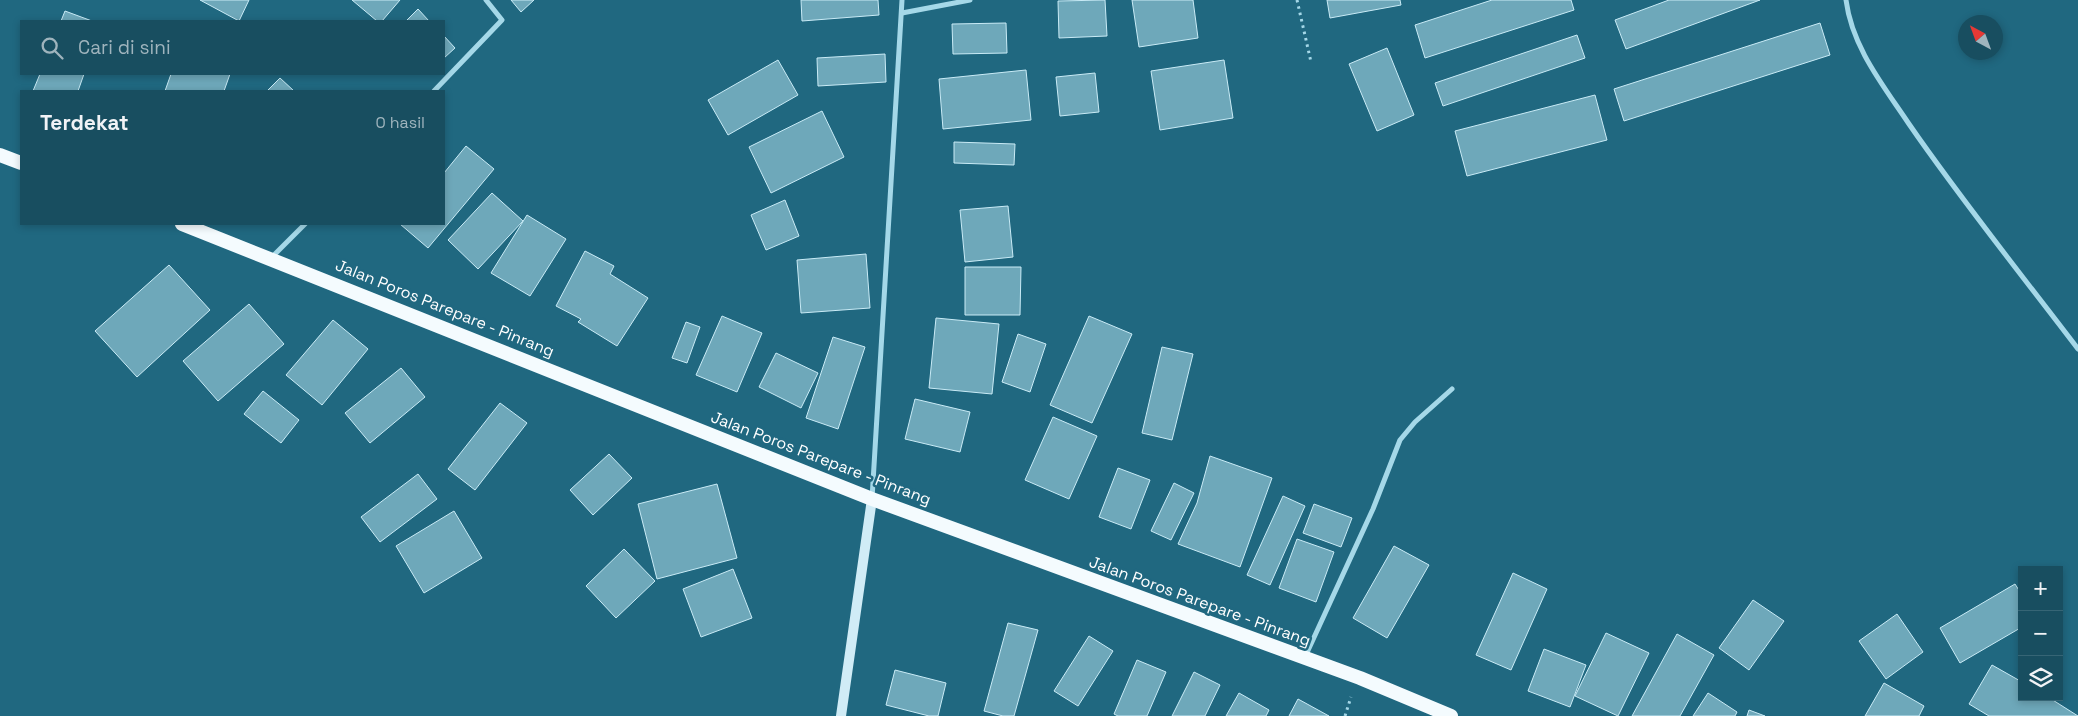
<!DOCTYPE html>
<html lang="id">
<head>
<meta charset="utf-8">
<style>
  :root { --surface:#184e60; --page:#215566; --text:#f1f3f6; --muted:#9fb4bd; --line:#366575 }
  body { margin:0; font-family:"Space Grotesk",sans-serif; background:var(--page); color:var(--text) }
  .controls { position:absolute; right:15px; bottom:15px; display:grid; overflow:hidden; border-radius:0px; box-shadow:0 2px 8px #0003 }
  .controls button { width:45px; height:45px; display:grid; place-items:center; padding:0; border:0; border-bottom:1px solid var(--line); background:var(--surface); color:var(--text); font:25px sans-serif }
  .compass { position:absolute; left:1958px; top:15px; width:45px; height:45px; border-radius:50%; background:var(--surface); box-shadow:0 2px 8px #0003; rotate:319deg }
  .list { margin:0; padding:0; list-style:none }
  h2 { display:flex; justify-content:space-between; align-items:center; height:65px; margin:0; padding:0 20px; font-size:21px }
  h2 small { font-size:16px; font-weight:400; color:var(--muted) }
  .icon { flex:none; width:28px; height:28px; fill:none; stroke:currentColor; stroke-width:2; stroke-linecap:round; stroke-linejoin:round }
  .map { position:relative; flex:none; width:2078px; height:716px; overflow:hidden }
  .search { position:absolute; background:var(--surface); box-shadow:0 2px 8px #0003; left:20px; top:20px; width:425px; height:55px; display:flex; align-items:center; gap:12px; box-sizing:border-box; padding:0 18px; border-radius:0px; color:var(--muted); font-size:19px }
  .panel { position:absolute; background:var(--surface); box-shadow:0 2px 8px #0003; left:20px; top:90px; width:425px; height:135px; border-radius:0px }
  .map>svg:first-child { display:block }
</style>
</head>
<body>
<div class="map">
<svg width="2078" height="716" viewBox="0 0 2078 716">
  <rect width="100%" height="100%" fill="#206880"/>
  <g fill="#6ea8ba" stroke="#c9ebf6">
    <path d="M200,0H249L239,21Z"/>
    <path d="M352,0H400L382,21H377Z"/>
    <path d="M511,0H534L521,12Z"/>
    <path d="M801,0H878L879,15L802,21Z"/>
    <path d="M1105,0L1107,36L1059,38L1058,1Z"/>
    <path d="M1132,0H1193L1198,38L1139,47Z"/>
    <path d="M1327,0H1400L1401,5L1330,18Z"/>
    <path d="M1492,0H1571L1574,10L1425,58L1415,25Z"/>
    <path d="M1669,0H1760L1626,49L1615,20Z"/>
    <path d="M418,9L429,21H406Z"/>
    <path d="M65,11L92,21H61Z"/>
    <path d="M1006,23L1007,53L953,54L952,24Z"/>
    <path d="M1820,23L1830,55L1624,121L1614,89Z"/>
    <path d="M1577,35L1585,58L1443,106L1435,83Z"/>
    <path d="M444,36L455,48L444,58Z"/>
    <path d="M1387,48L1414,115L1377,131L1349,64Z"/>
    <path d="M885,54L886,82L818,86L817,58Z"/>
    <path d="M778,60L798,95L728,135L708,100Z"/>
    <path d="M1224,60L1233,118L1160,130L1151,71Z"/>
    <path d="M1026,70L1031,120L943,129L939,79Z"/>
    <path d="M1095,73L1099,112L1060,116L1056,77Z"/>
    <path d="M40,74H84L78,91H33Z"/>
    <path d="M171,74H230L224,91H165Z"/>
    <path d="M280,78L294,91H267Z"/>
    <path d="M1595,95L1607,140L1467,176L1455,131Z"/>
    <path d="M822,111L844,157L771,193L749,147Z"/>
    <path d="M954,142L1015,144L1014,165L954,163Z"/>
    <path d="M466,146L494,169L428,248L400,224H444V173Z"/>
    <path d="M492,193L523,221L478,269L448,240Z"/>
    <path d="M785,200L799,236L766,250L751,215Z"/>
    <path d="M1008,206L1013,257L965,262L960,210Z"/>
    <path d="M527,215L566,239L530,296L491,273Z"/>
    <path d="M585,251L614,266L610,274L648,298L617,346L578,322L581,319L556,306Z"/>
    <path d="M866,254L870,308L801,313L797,260Z"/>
    <path d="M169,265L210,310L137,377L95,331Z"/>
    <path d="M965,267H1021L1020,315H965Z"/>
    <path d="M249,304L284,344L218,401L183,361Z"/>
    <path d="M722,316L762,333L737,392L696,375Z"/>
    <path d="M1089,316L1132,334L1092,423L1050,405Z"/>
    <path d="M936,318L999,324L992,394L929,388Z"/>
    <path d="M333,320L368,349L322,405L286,375Z"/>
    <path d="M686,322L700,327L687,363L672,358Z"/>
    <path d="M1018,334L1046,344L1030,392L1002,382Z"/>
    <path d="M833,337L865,347L838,429L806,418Z"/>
    <path d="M1162,347L1193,354L1172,440L1142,433Z"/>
    <path d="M776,353L818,373L801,408L759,387Z"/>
    <path d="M401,368L425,397L370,443L345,413Z"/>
    <path d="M263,391L299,420L281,443L244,414Z"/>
    <path d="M915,399L970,412L960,452L905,439Z"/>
    <path d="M500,403L527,423L475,490L448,469Z"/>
    <path d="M1053,417L1097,436L1069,499L1025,480Z"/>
    <path d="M609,454L632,478L593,515L570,490Z"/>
    <path d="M1210,456L1272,478L1240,567L1178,544L1197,503Z"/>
    <path d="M1118,468L1150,480L1131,529L1099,517Z"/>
    <path d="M418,474L437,499L380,542L361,517Z"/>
    <path d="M1174,483L1194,493L1171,540L1151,531Z"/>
    <path d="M717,484L737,558L657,579L638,504Z"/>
    <path d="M1283,496L1305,506L1270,585L1247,575Z"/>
    <path d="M1314,504L1352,518L1341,547L1303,533Z"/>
    <path d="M454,511L482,558L424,593L396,546Z"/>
    <path d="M1297,539L1334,552L1316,602L1279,588Z"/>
    <path d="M1394,546L1429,565L1387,638L1353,618Z"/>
    <path d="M624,549L655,581L616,618L586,586Z"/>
    <path d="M733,569L752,618L701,637L683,589Z"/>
    <path d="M1513,573L1547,589L1511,670L1476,655Z"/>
    <path d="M2015,584L2022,595V627L1960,663L1940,628Z"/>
    <path d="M1753,600L1784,621L1749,670L1719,648Z"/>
    <path d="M1897,614L1923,652L1886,679L1859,641Z"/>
    <path d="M1008,623L1038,630L1014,716H1003L984,711Z"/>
    <path d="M1606,633L1649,653L1618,716L1575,696Z"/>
    <path d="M1677,634L1714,655L1680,716H1632Z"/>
    <path d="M1089,636L1113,651L1078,706L1054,691Z"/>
    <path d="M1544,649L1586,665L1570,707L1528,691Z"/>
    <path d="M1137,660L1166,672L1147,716H1118L1114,714Z"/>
    <path d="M1992,665L2022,682V697H2048L2078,716H1989L1969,704Z"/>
    <path d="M895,670L946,683L938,716H929L886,705Z"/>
    <path d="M1194,672L1220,685L1205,716H1172Z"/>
    <path d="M1884,683L1924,706L1919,716H1865Z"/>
    <path d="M1239,693L1269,710L1266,716H1226Z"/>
    <path d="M1708,693L1737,712L1735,716H1693Z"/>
    <path d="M1298,699L1329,716H1289Z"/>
    <path d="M1749,710L1765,716H1747Z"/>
  </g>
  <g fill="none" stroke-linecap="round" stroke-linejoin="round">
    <g stroke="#a5d8e8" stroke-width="3" stroke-dasharray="2.5 4" stroke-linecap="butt">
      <path d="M1297,0L1311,62"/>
      <path d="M1345,716L1351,697"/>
    </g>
    <g stroke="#a5d8e8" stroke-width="5">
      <path d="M1846,0C1852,47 1883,85 1909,124C1962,201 2021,274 2078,349"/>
      <path d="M902,13L970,0"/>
      <path d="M434,91L502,20L486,0"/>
      <path d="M272,257L305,224"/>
      <path d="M872,499L902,0"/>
      <path d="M1305,657L1373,509L1400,440L1415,422L1452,389"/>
    </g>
    <path stroke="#d0ecf6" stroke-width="10" d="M841,716L872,499"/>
    <g stroke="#f4fbfe" stroke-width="14">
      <path d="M0,155L21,163"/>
      <path d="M182,224L872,499L1360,678L1451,716"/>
    </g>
  </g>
  <g text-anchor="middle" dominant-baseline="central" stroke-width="5" stroke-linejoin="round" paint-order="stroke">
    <g font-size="16" fill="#fff" stroke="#206880">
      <text transform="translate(445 308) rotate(22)">Jalan Poros Parepare - Pinrang</text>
      <text transform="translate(821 458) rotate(21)">Jalan Poros Parepare - Pinrang</text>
      <text transform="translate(1200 601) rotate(20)">Jalan Poros Parepare - Pinrang</text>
    </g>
  </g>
</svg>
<div class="controls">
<button>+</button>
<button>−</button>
<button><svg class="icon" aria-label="layers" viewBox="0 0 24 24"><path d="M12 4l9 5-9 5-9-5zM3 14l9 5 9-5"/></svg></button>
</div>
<svg class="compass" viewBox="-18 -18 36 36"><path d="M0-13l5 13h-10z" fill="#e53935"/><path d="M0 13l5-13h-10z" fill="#9fb4bd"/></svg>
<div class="search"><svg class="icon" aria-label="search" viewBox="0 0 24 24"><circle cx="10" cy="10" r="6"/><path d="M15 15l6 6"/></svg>Cari di sini</div>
<section class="panel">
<h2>Terdekat<small>0 hasil</small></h2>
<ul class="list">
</ul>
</section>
</div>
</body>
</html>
